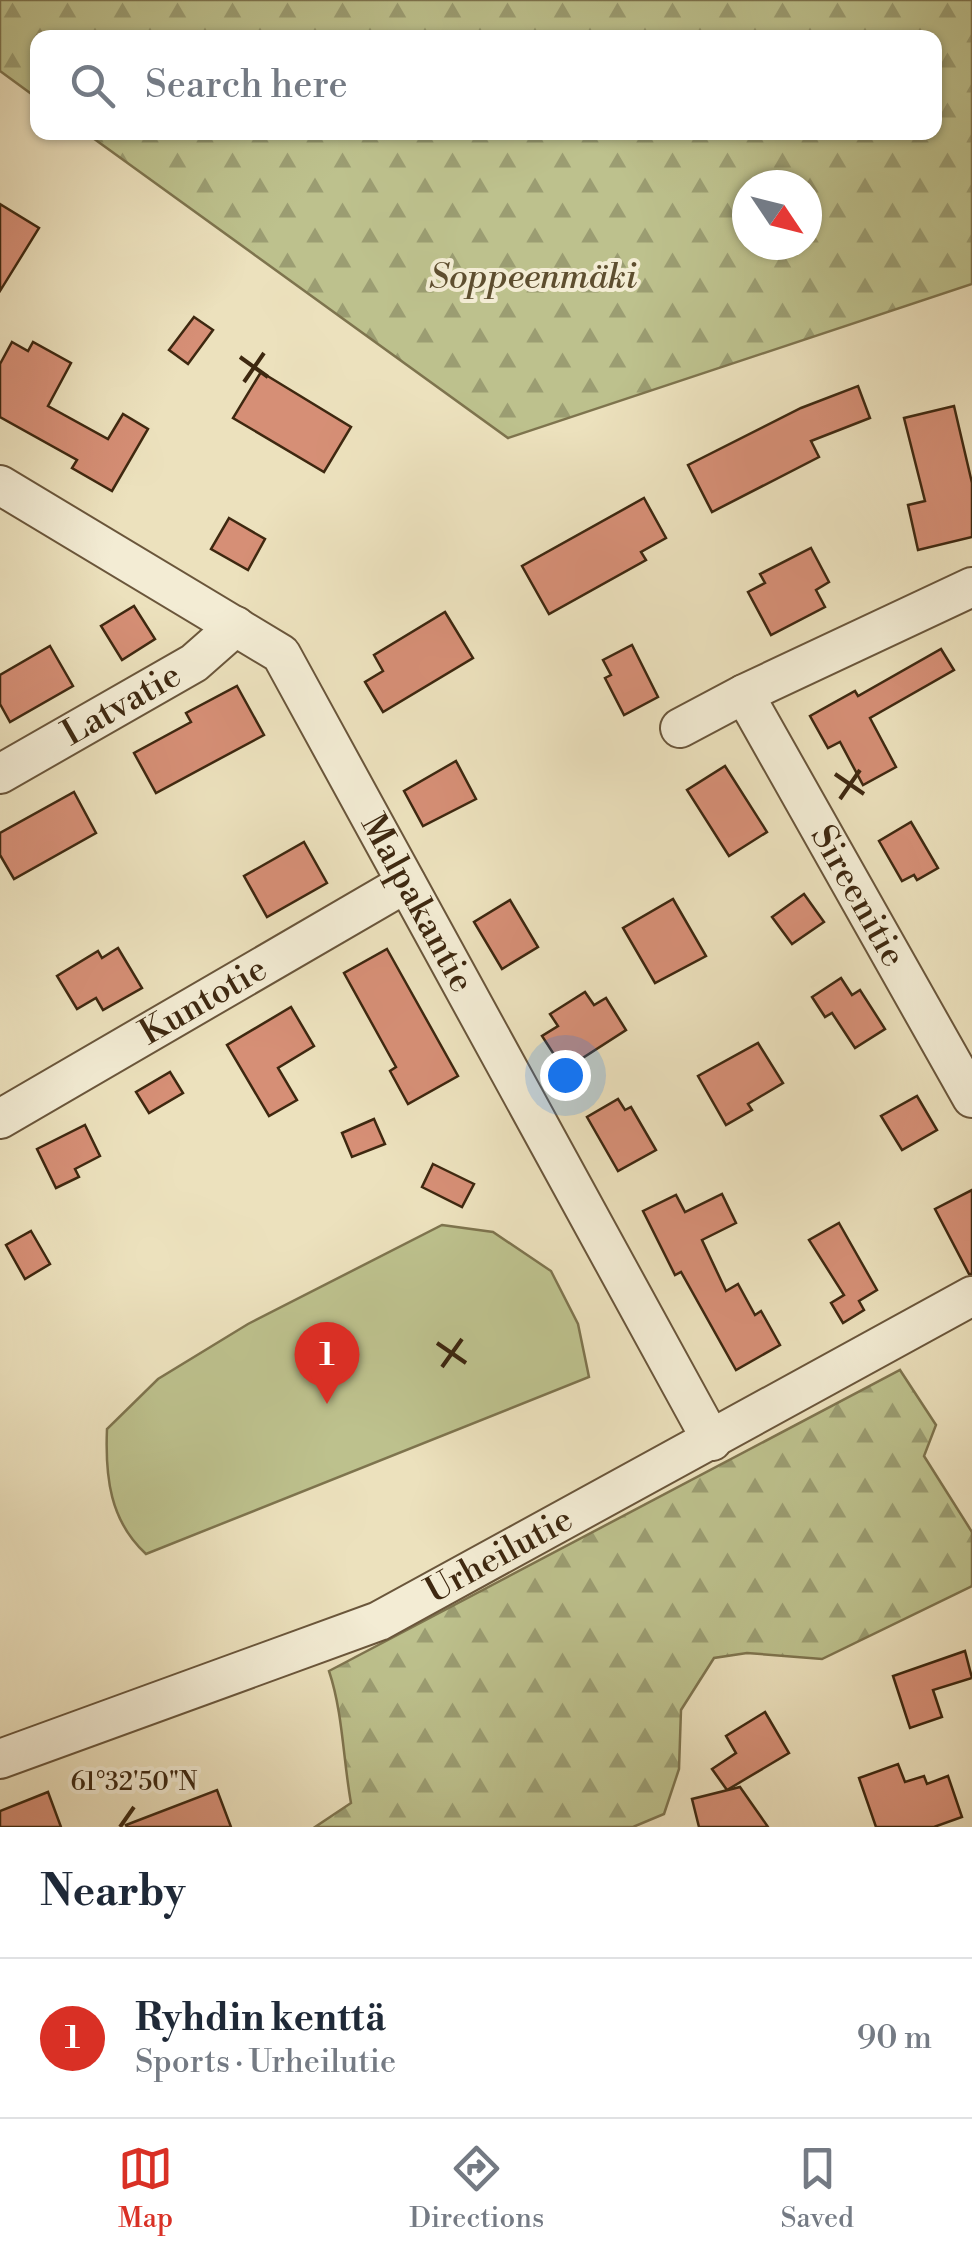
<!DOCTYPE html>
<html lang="en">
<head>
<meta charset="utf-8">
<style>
  :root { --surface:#fff; --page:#f6f6f7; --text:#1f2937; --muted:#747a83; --line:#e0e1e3; --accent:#d93025 }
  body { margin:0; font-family:"Libre Bodoni",serif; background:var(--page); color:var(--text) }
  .compass { position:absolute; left:732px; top:170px; width:90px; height:90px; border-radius:50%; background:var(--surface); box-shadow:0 2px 8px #0004; rotate:125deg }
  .you { position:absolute; left:565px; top:1075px; width:35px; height:35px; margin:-25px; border:8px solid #fff; border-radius:50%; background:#1a73e8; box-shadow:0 0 0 15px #1a73e833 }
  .badge { display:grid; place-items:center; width:65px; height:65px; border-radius:50%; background:var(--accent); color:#fff; font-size:32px; font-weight:700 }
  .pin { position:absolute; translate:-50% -82px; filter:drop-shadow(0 2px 5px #0008) }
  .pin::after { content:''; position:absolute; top:52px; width:35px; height:30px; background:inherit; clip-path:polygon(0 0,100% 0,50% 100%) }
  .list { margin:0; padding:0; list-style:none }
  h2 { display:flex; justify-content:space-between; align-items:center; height:130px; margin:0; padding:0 40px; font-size:42px }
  h2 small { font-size:32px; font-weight:400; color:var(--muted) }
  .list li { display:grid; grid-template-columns:65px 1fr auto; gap:30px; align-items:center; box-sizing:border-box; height:160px; padding:0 40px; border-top:2px solid var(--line) }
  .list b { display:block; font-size:38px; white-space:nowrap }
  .list p { margin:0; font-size:32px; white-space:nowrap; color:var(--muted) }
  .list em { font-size:32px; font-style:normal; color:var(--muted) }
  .icon { flex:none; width:55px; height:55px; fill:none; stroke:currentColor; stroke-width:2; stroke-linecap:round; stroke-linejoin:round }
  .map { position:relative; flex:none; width:972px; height:1827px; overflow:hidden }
  .search { position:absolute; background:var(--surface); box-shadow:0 2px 8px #0004; left:30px; right:30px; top:30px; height:110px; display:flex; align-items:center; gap:25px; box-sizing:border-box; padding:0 35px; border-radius:20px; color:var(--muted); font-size:38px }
  .sheet { height:290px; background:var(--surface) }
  nav { display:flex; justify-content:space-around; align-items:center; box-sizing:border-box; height:140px; border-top:2px solid var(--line); background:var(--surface); font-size:28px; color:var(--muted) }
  nav a { display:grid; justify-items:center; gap:5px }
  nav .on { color:var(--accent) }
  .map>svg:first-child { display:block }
</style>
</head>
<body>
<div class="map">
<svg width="972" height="1827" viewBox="0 0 972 1827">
  <defs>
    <pattern id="forest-firs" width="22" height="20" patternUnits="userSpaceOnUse" patternTransform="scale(2.5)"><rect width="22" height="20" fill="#bdc18d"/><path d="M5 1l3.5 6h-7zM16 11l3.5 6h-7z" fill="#9b9d72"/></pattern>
  </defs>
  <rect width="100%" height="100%" fill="#ece1bd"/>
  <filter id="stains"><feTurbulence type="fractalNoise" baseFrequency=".002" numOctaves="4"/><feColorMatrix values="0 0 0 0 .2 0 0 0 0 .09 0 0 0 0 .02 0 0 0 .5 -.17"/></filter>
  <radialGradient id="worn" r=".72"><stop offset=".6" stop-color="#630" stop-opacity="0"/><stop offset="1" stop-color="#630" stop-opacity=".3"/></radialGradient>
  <g fill="url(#forest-firs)" stroke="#7e744e" stroke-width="2.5" fill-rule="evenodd">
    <path d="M0,0H972V284L508,438L86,133L934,132V38H38L37,98L0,71ZM747,185H807V245H747Z"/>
    <path d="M900,1370L936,1425L924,1456L972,1532V1586L822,1659L747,1653L714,1658L681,1710L679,1769L664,1814L633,1827H315L351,1803C343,1759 343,1713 329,1671Z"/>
  </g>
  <path fill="#bdc18d" stroke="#7e744e" stroke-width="2.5" d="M442,1225L493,1232L551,1271L578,1324L589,1377L146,1554C110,1521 105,1477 107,1429L158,1379L248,1324Z"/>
  <g fill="#d68f76" stroke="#3e2810" stroke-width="2.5">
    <path d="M0,204L39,228L0,291Z"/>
    <path d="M194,317L213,330L188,364L169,350Z"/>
    <path d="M12,342L28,351L33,342L71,363L48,406L108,439L123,414L148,429L112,491L72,468L77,460L0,417V364Z"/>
    <path d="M261,372L351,427L324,472L233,418Z"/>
    <path d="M858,386L870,418L811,441L819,457L712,512L688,465L801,408Z"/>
    <path d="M954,406L972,483V537L918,550L908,505L925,501L904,418Z"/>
    <path d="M644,498L666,538L641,552L646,560L549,614L522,566Z"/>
    <path d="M229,518L265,539L248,570L211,549Z"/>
    <path d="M811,548L829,582L816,590L825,607L771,635L748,592L765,583L760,574Z"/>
    <path d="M134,606L155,639L122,660L101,626Z"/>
    <path d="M445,612L473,658L383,712L365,682L383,671L374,655Z"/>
    <path d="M632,645L658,697L624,715L605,678L611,675L603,660Z"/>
    <path d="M50,646L73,686L10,722L0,704V675Z"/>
    <path d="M941,649L954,670L870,718L896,767L863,785L840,742L828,748L810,716L855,691L858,696Z"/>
    <path d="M237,686L264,735L156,793L134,753L191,722L186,713Z"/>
    <path d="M456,761L476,799L423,826L404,791Z"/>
    <path d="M725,766L767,832L729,856L687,790Z"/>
    <path d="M74,792L96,833L14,879L0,855V833Z"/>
    <path d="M911,822L938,868L917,880L914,875L902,881L879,841Z"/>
    <path d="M304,842L327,883L267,917L244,876Z"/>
    <path d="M804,894L824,922L792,944L772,917Z"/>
    <path d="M673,899L706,956L655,983L623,928Z"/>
    <path d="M510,900L538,947L502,969L474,922Z"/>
    <path d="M118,948L142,988L103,1010L96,998L77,1009L57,976L98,951L102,958Z"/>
    <path d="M387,949L458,1076L408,1104L390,1071L396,1067L344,973Z"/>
    <path d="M841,978L852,995L860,990L885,1029L855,1048L832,1013L825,1017L812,997Z"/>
    <path d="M585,992L594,1005L606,998L626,1030L564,1070L542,1036L558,1026L550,1014Z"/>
    <path d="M291,1007L314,1046L278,1068L297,1100L269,1116L227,1045Z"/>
    <path d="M758,1043L783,1083L748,1104L752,1110L726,1125L698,1076Z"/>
    <path d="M170,1072L183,1093L149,1113L136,1092Z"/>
    <path d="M917,1096L937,1130L902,1150L881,1116Z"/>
    <path d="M618,1099L625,1110L631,1107L656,1150L618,1171L587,1117Z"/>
    <path d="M374,1119L385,1144L352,1157L342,1133Z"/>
    <path d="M85,1125L100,1156L75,1169L79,1177L56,1188L37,1149Z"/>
    <path d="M433,1164L474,1184L462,1207L422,1187Z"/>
    <path d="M972,1190V1274H969L935,1209Z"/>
    <path d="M722,1194L736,1223L702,1240L726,1291L738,1284L755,1315L761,1311L780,1345L736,1370L681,1272L675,1275L643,1211L676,1195L685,1212Z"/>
    <path d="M839,1223L877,1290L859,1301L864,1310L843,1323L831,1303L844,1295L809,1240Z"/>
    <path d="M31,1231L50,1264L25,1279L6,1245Z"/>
    <path d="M965,1651L972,1678L933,1690L942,1717L910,1728L893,1676Z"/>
    <path d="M765,1712L789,1753L727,1790L712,1769L736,1753L726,1736Z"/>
    <path d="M898,1764L905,1782L924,1776L927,1784L948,1776L962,1817L934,1827H876L859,1778Z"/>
    <path d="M740,1787L768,1827H699L692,1799Z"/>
    <path d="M217,1790L231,1827H127L126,1825Z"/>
    <path d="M48,1792L61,1827H0V1811Z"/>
  </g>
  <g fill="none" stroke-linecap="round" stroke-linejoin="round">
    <defs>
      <g id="minor">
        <path id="s1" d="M0,485L281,654L712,1441"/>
        <path id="s2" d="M744,694L972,1098"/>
        <path d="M680,728L744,694L972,587"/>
        <path id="s3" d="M0,774L194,663L236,626"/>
        <path id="s4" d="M0,1119L406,883"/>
        <path id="s5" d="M0,1759L379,1621L972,1296"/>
      </g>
    </defs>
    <use href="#minor" stroke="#6a563b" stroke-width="42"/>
    <use href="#minor" stroke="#f3ecd4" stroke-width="38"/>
  </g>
  <path fill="none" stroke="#3e2810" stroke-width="4" d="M240,357L268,377M244,382L264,353M835,774L864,794M840,799L860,770M437,1343L466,1363M442,1367L462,1339M120,1827L134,1807"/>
  <g text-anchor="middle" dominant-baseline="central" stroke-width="8" stroke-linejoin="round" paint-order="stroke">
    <g font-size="35" font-style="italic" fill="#5e4e2f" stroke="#f3ecd4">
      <text x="533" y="277">Soppeenmäki</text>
    </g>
    <g font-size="35" fill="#3e2810" stroke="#f3ecd4">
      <text stroke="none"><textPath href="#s3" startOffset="140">Latvatie</textPath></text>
      <text stroke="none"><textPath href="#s2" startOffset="232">Sireenitie</textPath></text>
      <text stroke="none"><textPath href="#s1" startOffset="612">Malpakantie</textPath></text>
      <text stroke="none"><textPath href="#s4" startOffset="235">Kuntotie</textPath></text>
      <text stroke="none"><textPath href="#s5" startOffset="540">Urheilutie</textPath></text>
    </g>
  </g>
  <g font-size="25" text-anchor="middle" fill="#3e2810" stroke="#f3ecd4" stroke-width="8" stroke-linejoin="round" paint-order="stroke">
    <text x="134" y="1790">61°32'50"N</text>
  </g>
  <rect width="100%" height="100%" filter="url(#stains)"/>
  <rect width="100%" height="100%" fill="url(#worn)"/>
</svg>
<svg class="compass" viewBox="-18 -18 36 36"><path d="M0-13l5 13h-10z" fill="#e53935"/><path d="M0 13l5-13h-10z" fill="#747a83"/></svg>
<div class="you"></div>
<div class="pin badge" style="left:327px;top:1404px">1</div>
<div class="search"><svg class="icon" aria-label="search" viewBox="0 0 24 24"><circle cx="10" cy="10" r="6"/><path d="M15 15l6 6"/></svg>Search here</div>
</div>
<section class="sheet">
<h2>Nearby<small></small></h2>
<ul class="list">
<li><span class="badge">1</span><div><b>Ryhdin kenttä</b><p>Sports · Urheilutie</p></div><em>90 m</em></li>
</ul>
</section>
<nav>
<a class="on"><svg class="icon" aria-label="map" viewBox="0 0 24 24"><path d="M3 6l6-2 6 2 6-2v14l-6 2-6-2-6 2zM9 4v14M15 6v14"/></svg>Map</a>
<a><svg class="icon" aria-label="directions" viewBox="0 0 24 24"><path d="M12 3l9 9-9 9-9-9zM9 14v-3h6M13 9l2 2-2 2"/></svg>Directions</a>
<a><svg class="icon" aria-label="saved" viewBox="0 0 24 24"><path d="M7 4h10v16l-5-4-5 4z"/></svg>Saved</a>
</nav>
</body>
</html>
